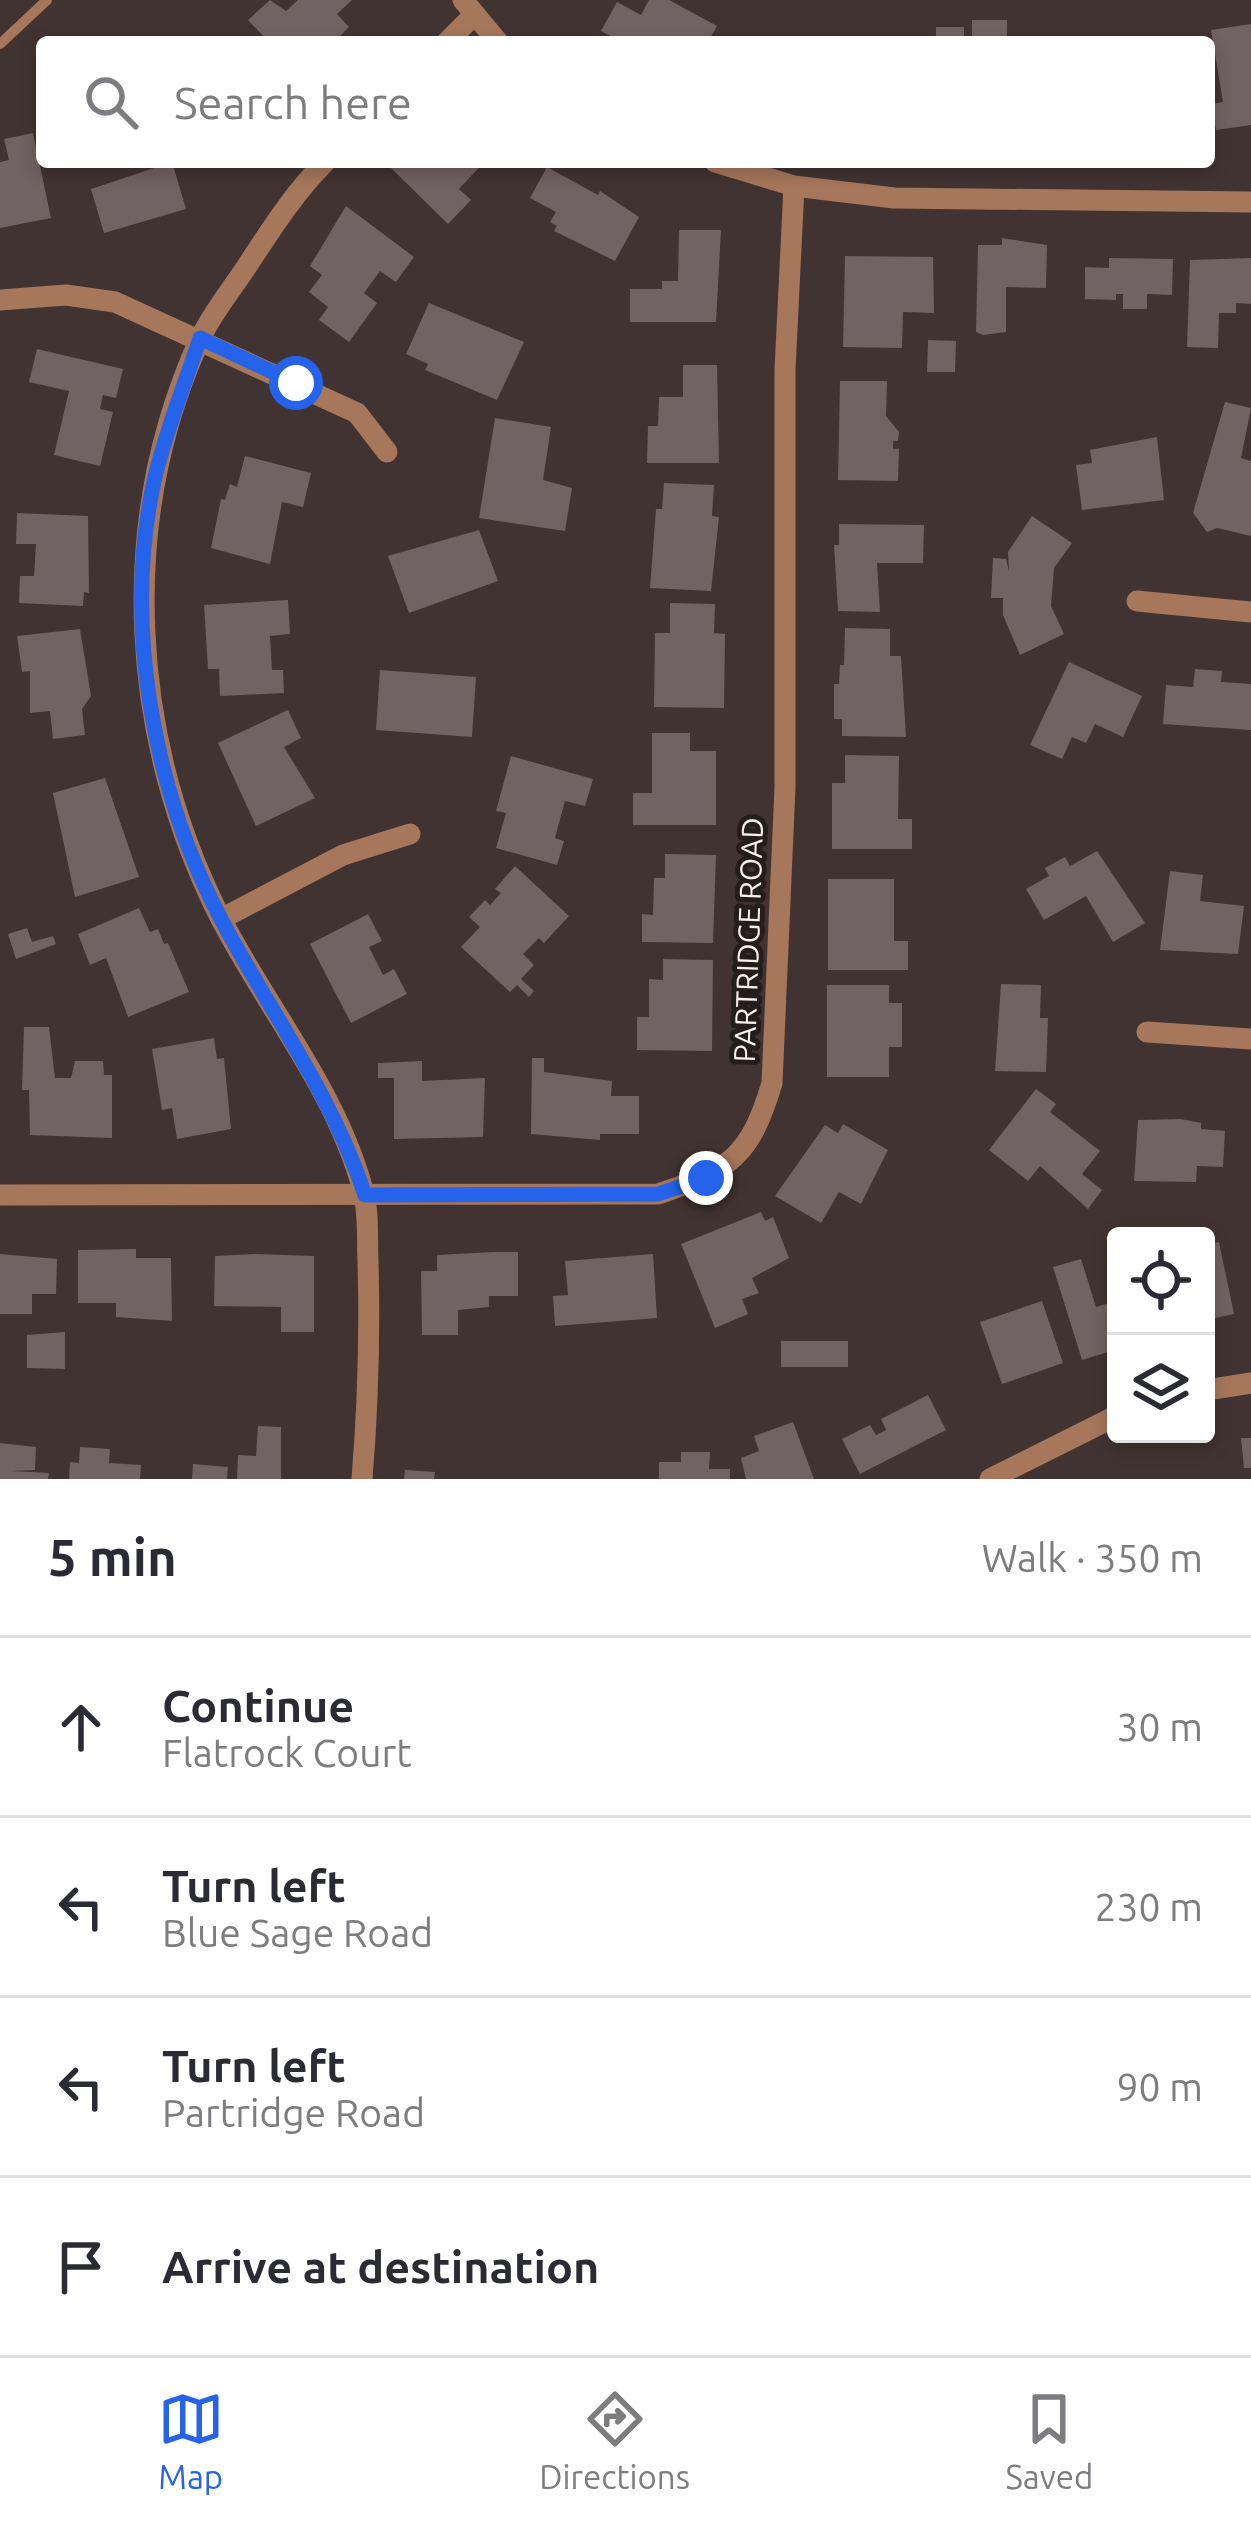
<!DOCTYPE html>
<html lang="en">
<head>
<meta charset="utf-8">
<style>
  :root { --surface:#fff; --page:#f2f2f3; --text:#2b2b33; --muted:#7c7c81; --line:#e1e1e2; --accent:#2563eb }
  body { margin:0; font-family:Ubuntu,sans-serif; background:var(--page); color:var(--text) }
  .controls { position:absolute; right:36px; bottom:36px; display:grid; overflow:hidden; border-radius:12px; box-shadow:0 6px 18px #0003 }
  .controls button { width:108px; height:108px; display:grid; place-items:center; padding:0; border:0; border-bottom:3px solid var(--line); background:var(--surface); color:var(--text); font:60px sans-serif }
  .stop { position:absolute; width:36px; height:36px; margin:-27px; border:9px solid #2563eb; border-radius:50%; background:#fff }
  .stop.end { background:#2563eb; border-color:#fff; box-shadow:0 3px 12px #0008 }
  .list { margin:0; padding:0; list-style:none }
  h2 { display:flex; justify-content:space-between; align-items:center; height:156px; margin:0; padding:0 48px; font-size:51px }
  h2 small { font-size:39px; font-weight:400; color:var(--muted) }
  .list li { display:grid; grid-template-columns:78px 1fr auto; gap:36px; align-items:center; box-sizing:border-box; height:180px; padding:0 48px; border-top:3px solid var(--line) }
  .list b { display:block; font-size:45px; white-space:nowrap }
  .list p { margin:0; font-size:39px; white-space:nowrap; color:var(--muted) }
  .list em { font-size:39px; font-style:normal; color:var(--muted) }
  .icon { flex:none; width:66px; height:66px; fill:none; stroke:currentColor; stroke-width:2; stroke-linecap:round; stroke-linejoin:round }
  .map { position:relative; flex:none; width:1251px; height:1479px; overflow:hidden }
  .search { position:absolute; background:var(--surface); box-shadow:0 6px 18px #0003; left:36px; right:36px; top:36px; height:132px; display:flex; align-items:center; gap:30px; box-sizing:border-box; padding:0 42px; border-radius:12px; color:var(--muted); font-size:45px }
  .sheet { height:876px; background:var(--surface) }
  nav { display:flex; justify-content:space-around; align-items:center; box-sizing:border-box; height:168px; border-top:3px solid var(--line); background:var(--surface); font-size:33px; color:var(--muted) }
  nav a { display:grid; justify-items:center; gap:6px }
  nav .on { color:var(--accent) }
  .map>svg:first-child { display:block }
</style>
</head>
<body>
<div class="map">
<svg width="1251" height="1479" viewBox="0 0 1251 1479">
  <rect width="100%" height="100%" fill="#413331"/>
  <g fill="#716263">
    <path d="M270,0L286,11L298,0H352L337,14L349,27L334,42H269L248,20Z"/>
    <path d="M649,0H669L717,26L708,42H622L601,31L617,2L641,15Z"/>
    <rect x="972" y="20" width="35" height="22"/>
    <path d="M1251,24V125L1216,130L1212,104L1223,102L1211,30Z"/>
    <rect x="936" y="27" width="28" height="15"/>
    <path d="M33,133L51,218L0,228V162L9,160L4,139Z"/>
    <path d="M172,162L186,209L104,233L91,189Z"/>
    <path d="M394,162H484L459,189L471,200L448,224L390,167Z"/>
    <path d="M547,167L598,195L600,191L639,217L615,261L554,231L557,226L550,222L556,212L530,198Z"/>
    <path d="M346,206L414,257L396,282L380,271L364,293L377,303L349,342L319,320L328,307L309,292L322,275L310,266Z"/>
    <path d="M679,230H721L716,322H630V289H662V281H678Z"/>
    <path d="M1002,238L1047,245L1046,288L1006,287V332L983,335L976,332L978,245H1002Z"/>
    <path d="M845,256L933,257L934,313L903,312L902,348L843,347Z"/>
    <path d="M1109,258L1173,259L1172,295L1147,294V309H1123V294H1116V300L1085,299V267L1109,268Z"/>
    <path d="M1251,258V304L1236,303V313H1219L1218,348L1187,347L1190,260Z"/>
    <path d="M429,303L524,342L497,400L425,370L428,364L406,354Z"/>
    <path d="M928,340L956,341L955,372H927Z"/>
    <path d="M37,349L123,369L116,398L103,395L100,409L113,412L100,466L54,455L69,391L29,382Z"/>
    <path d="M683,365H717L719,463H647L648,426H658L659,397H683Z"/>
    <path d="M840,381H887L886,416L899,432L898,441H893V449H899L898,481L838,480Z"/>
    <path d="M1225,402L1251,408L1241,458L1251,461V536L1217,528L1207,532L1193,513Z"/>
    <path d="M495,418L551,427L543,480L572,488L565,531L479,518Z"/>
    <path d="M1157,437L1164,500L1082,510L1076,465L1092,463L1090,450Z"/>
    <path d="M245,456L311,473L303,507L282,502L270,564L211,548L221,499L225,500L230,484L237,487Z"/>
    <path d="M664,483L714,485L712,516L719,517L711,591L650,588L656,509H662Z"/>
    <path d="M17,513L88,516L89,593L84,592L83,606L19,603L20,576H34L36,544H16Z"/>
    <path d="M1032,516L1072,543L1054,568L1051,606L1064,634L1020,655L1003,615V598H991L993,558L1006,559L1009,571L1008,552Z"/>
    <path d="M839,524L924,525L923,563H877L880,612L838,611L834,545H839Z"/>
    <path d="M479,530L498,581L409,613L388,556Z"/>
    <path d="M288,600L290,634L270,636L272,670H283L284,693L220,696L219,669H208L204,605Z"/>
    <path d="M670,603L715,604L714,633L725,634L724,708L654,707L655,633H670Z"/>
    <path d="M845,628L890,629V656H901L906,737L842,736V719H834V684H839L840,665H844Z"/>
    <path d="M80,629L91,696L82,709L85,735L53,739L50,711L30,713V671L22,672L17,636Z"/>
    <path d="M1069,662L1142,696L1123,737L1095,724L1086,743L1072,737L1062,759L1030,745Z"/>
    <path d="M1195,669L1222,671L1221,682L1251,684V730L1163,724L1166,685L1193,687Z"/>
    <path d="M380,670L476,677L472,737L376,730Z"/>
    <path d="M288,710L301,738L284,747L315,798L256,826L218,743Z"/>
    <path d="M652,733H690V751H716V825H633V793H652Z"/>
    <path d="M845,755L899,756L898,819H912V849H832V783H845Z"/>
    <path d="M511,756L593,779L585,806L565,801L555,838L564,841L557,865L496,848L506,813L496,811Z"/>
    <path d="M105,778L139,877L75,897L53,793Z"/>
    <path d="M1097,851L1145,923L1113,942L1086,896L1044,920L1026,889L1049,876L1045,868L1065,857L1070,866Z"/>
    <path d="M665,854L716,855L713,943L642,942V914L653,915L654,878H665Z"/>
    <path d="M515,866L569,916L544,943L539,938L523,954L534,965L521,979L534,991L529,997L517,985L510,992L461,947L480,927L469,917L485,900L490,905L501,893L495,889Z"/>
    <path d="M1170,871L1203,875L1200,901L1244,906L1238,954L1160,950Z"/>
    <path d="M828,879H894V941H908V970H828Z"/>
    <path d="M139,908L150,932L158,929L164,944L168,943L189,992L128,1017L106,958L90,965L78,934Z"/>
    <path d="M368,914L382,941L369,947L383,975L394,969L407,994L351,1023L310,944Z"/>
    <path d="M27,928L32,942L53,936L56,944L16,959L8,934Z"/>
    <path d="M663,959L713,960L712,1051L637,1050V1017H649V979L663,980Z"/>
    <path d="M1001,984L1041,985L1040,1018H1048L1046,1072L995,1071Z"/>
    <path d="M827,985H889V1003H902V1047H889V1077H827Z"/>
    <path d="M24,1027H49L55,1078H71L75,1061H103L104,1075H112V1138L30,1135L29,1090H22Z"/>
    <path d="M214,1038L217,1059L224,1058L231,1129L177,1139L172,1108L162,1110L152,1049Z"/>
    <path d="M532,1058H544V1072L612,1081L611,1096H639V1134H600V1140L531,1134Z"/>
    <path d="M422,1061V1081L485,1078L483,1137L394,1139V1078H378V1063Z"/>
    <path d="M1036,1089L1056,1104L1050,1112L1100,1151L1082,1174L1102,1190L1088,1209L1040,1166L1028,1181L989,1150Z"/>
    <path d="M1181,1119L1201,1123V1129L1225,1131L1223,1167L1197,1166L1196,1182L1134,1181L1138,1120Z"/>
    <path d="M843,1124L888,1150L861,1204L839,1192L821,1223L775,1196L825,1125L838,1133Z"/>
    <path d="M761,1212L765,1221L773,1217L789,1258L752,1278L759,1293L742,1299L748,1314L715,1328L681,1244Z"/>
    <path d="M1219,1242L1234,1314L1206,1320V1245Z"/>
    <path d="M136,1249V1258H171L172,1321L116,1317V1303H78V1250Z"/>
    <path d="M493,1252H518V1296H489V1307L458,1310V1335H422L421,1271H437V1255Z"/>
    <path d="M0,1254L57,1259L56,1294H32V1314H0Z"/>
    <path d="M255,1254L314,1256V1332H281V1307L214,1306L215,1256Z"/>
    <path d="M653,1254L657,1318L555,1326L553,1296L568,1295L565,1261Z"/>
    <path d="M1081,1259L1096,1307L1116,1301V1355L1108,1352L1082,1360L1053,1267Z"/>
    <path d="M1042,1301L1063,1363L1002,1384L980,1322Z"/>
    <path d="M65,1332V1369L27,1368V1335Z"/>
    <rect x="781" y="1341" width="67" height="26"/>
    <path d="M928,1395L946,1430L860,1474L842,1439L870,1425L876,1435L886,1430L881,1419Z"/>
    <path d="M793,1422L814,1479H746L741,1458L759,1451L754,1436Z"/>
    <path d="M258,1426L281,1427V1479H237L238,1455L256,1456Z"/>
    <path d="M1241,1438H1251V1468H1244Z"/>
    <path d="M0,1443L36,1447L35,1470L11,1471L49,1473L48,1479H0Z"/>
    <path d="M80,1447L110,1449L109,1463L141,1465L140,1479H69L70,1462L79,1463Z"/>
    <path d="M681,1452H710L709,1469H730V1479H659V1462H681Z"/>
    <path d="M193,1464L228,1467L227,1479H192Z"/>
    <path d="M405,1470L435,1472L434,1479H404Z"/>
  </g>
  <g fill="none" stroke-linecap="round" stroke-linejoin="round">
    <path stroke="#a7775b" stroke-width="10" d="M0,44L47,0"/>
    <g stroke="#a7775b" stroke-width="21">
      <path d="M463,0L498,42"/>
      <path d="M447,42L474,15"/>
      <path d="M325,162C295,192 272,228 249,263C233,288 212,313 200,339C116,523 130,739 220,917C267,1008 336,1090 363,1190C369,1212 367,1239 368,1262C370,1335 368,1406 362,1479"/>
      <path d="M715,162L794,186L894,198L1251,202"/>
      <path d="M0,300L66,295L115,302L357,413L387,452"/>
      <path d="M1137,601L1251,612"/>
      <path d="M221,919L343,855L410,834"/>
      <path d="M1147,1032L1251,1039"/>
      <path d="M0,1195L658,1194C730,1170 750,1157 772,1083L785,787V370L794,186"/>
      <path d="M1206,1390L1251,1383"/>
      <path d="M990,1479L1116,1416"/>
    </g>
  </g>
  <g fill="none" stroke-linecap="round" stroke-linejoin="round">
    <path stroke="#2563eb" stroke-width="15" d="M296,383L200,338C185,384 166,430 155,477C122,622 153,791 222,921C271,1013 332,1095 365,1195L658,1194L706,1178"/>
  </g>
  <g text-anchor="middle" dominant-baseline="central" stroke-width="10" stroke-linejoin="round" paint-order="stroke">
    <g font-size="30" fill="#faf1ef" stroke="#231d1c">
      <text transform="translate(748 940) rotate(-88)">PARTRIDGE ROAD</text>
    </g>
  </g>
</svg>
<div class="controls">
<button><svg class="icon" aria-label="locate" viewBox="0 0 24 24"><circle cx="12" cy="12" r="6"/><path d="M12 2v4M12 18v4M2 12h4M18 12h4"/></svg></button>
<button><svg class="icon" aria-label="layers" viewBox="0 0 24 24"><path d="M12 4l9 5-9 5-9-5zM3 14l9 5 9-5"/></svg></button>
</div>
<div class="stop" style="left:296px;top:383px"></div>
<div class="stop end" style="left:706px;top:1178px"></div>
<div class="search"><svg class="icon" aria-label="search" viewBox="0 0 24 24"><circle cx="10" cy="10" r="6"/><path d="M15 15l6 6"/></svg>Search here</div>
</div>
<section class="sheet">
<h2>5 min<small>Walk · 350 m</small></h2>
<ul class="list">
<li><svg class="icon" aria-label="ahead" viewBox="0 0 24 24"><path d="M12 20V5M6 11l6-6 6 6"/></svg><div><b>Continue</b><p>Flatrock Court</p></div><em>30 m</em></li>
<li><svg class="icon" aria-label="left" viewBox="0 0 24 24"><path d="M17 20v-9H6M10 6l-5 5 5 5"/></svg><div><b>Turn left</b><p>Blue Sage Road</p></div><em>230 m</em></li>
<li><svg class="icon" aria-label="left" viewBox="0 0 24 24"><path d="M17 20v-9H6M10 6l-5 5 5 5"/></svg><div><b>Turn left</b><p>Partridge Road</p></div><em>90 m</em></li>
<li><svg class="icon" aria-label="arrive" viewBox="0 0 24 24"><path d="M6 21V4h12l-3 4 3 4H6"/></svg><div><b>Arrive at destination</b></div></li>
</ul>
</section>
<nav>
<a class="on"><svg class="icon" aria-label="map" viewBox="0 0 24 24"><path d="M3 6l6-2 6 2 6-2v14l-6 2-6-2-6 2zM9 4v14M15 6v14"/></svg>Map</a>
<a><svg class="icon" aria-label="directions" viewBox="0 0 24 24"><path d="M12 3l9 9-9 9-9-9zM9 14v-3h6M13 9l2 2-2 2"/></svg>Directions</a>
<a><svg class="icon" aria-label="saved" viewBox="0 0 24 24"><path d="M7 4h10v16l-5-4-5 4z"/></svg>Saved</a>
</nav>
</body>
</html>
